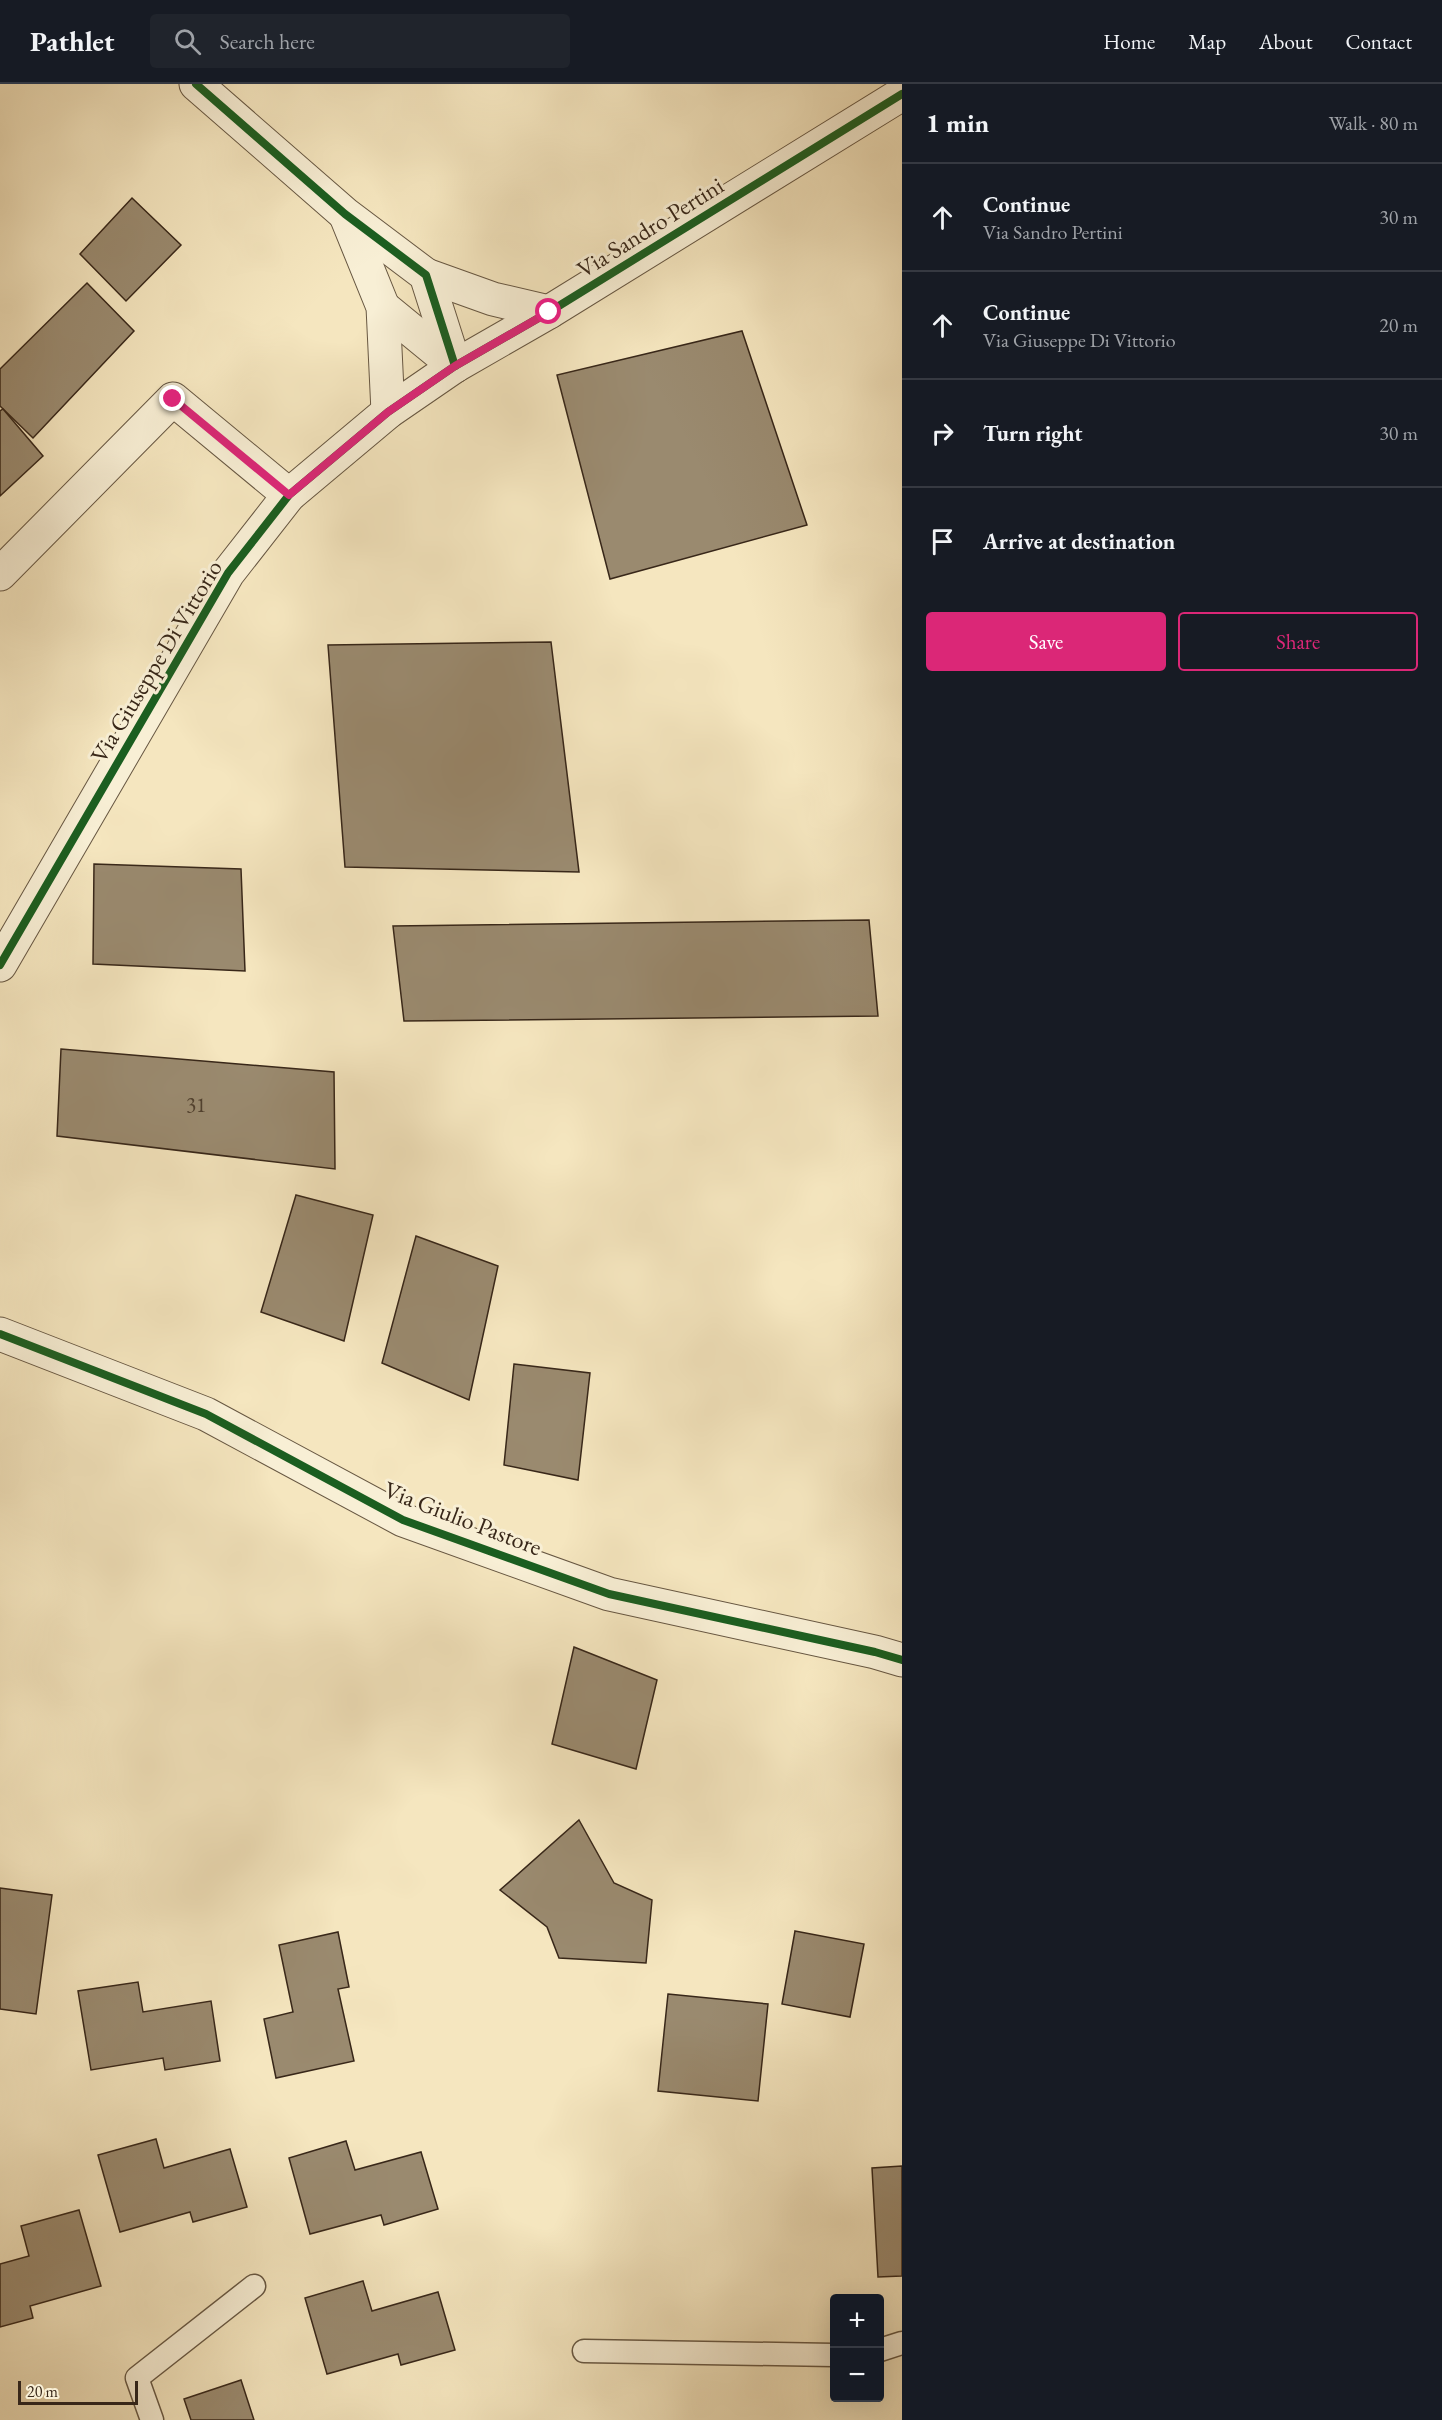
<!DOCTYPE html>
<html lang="en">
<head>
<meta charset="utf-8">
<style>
  :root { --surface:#171b24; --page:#20242c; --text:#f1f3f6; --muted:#9ea1a6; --line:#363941; --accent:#db2777 }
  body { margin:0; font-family:"EB Garamond",serif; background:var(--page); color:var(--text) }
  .controls { position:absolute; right:18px; bottom:18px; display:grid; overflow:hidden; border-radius:6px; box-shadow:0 6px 24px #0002 }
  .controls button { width:54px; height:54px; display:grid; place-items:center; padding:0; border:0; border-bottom:2px solid var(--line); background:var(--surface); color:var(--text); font:30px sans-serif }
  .scale { position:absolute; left:18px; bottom:15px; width:120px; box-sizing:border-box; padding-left:6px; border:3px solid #382719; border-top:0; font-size:16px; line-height:21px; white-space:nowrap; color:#382719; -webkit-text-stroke:4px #f8efd5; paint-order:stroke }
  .stop { position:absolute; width:18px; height:18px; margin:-14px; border:4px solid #db2777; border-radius:50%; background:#fff }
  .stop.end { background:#db2777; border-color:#fff; box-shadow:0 2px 6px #0008 }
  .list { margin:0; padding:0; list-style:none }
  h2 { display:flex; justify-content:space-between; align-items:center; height:78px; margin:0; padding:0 24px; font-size:26px }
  h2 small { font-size:20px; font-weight:400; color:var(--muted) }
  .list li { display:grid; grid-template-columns:39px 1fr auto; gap:18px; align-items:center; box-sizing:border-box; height:108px; padding:0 24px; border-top:2px solid var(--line) }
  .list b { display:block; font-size:22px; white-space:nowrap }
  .list p { margin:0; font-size:20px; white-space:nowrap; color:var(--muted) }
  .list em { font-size:20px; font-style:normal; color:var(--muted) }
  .actions { display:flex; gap:12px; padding:18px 24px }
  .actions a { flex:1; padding:14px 0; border:2px solid var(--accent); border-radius:6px; text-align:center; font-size:21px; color:var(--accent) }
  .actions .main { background:var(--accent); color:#fff }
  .icon { flex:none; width:33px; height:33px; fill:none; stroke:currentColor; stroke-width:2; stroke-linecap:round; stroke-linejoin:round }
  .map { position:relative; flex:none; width:902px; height:2336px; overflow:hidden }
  header { display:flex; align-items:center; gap:36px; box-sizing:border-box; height:84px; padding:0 30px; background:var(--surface); border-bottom:2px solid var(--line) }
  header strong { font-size:28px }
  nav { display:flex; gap:33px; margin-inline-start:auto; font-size:21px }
  .search { width:420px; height:54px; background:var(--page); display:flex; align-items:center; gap:15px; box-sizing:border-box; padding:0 21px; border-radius:6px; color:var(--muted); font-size:22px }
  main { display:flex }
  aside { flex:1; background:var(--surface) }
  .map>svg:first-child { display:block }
</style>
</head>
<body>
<header>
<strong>Pathlet</strong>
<div class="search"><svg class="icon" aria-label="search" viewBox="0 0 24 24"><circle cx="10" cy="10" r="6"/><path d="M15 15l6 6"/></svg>Search here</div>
<nav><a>Home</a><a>Map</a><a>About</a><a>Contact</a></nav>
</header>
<main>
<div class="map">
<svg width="902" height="2336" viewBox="0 0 902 2336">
  <rect width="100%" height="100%" fill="#f5e6bf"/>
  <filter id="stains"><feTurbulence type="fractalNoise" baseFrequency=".00333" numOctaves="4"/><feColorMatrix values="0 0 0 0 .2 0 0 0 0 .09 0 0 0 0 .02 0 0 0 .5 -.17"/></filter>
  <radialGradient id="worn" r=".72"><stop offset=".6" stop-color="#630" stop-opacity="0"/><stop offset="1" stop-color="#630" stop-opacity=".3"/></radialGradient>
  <g fill="#9a8a6f" stroke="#382719" stroke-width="1.5">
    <path d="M132,114L181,161L126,217L80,170Z"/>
    <path d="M87,199L134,247L33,354L0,322V285Z"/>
    <path d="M742,247L807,441L610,495L557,291Z"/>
    <path d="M3,325L43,372L0,412V327Z"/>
    <path d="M551,558L579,788L345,783L328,561Z"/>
    <path d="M94,780L241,785L245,887L93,880Z"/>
    <path d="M869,836L878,932L404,937L393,842Z"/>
    <path d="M61,965L334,988L335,1085L57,1052Z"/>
    <path d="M296,1111L373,1131L344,1257L261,1228Z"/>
    <path d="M416,1152L498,1182L469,1316L382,1279Z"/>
    <path d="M514,1280L590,1289L578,1396L504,1381Z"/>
    <path d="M574,1563L657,1596L636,1685L552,1660Z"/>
    <path d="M579,1736L614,1799L652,1816L646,1879L559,1874L547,1843L500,1806Z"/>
    <path d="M0,1804L52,1811L36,1930L0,1925Z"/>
    <path d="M795,1847L864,1860L850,1933L782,1920Z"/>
    <path d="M338,1848L349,1903L338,1905L354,1977L276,1994L264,1935L293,1928L279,1861Z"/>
    <path d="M138,1898L143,1928L211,1917L220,1977L165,1986L163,1974L91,1986L78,1907Z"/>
    <path d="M668,1910L768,1920L758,2017L658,2007Z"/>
    <path d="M156,2055L164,2084L230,2065L247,2123L193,2138L190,2128L120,2148L98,2071Z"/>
    <path d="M346,2057L355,2086L421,2068L438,2125L384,2141L381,2131L310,2150L289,2074Z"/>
    <path d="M902,2082V2192L878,2193L872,2084Z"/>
    <path d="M79,2126L101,2202L30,2222L33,2234L0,2243V2180L29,2172L21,2142Z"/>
    <path d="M363,2197L372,2227L438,2208L455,2266L401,2281L398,2270L327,2290L305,2214Z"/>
    <path d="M241,2296L254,2336H191L184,2315Z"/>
  </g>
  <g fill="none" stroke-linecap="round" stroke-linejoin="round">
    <defs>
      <g id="lane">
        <path d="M880,2266L902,2259"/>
        <path d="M584,2267L834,2271"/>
        <path d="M152,2336L137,2294L254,2202"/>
      </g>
      <g id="street">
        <path d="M196,0L345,130L426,191L455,282"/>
        <path d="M346,132L383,223L388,328"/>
        <path d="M426,191L493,215L549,228"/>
        <path d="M383,223L455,282"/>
        <path d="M0,490L173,315L289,411"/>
        <path d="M0,881L228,489L289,411L388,328L455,282L549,228L902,10"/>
        <path d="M0,1250L206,1330L403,1436L609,1510L875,1568L902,1576"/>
      </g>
    </defs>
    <use href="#lane" stroke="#675742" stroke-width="25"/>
    <use href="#street" stroke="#675742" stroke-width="35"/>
    <use href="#lane" stroke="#f8efd5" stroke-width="22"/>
    <use href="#street" stroke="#f8efd5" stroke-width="33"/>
    <defs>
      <g id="cycleway">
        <path d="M196,0L345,130L426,191L455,282"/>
        <path d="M0,881L228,489L289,411L388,328L455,282L549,228L902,10"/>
        <path d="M0,1250L206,1330L403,1436L609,1510L875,1568L902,1576"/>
      </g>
    </defs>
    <use href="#cycleway" stroke="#f8efd5" stroke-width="11"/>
    <use href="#cycleway" stroke="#1b5e20" stroke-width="8"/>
  </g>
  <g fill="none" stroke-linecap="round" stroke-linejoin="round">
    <path stroke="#db2777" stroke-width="8" d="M173,315L289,411L388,328L455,282L549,228"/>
  </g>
  <g text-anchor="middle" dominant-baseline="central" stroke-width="6" stroke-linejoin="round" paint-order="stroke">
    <g font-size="21" fill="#50402e">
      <text x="196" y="1020">31</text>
    </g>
    <g font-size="24" fill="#382719" stroke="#f8efd5">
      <text transform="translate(650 143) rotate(-32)">Via Sandro Pertini</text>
      <text transform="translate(156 577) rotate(-59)">Via Giuseppe Di Vittorio</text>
      <text transform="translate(463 1434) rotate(21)">Via Giulio Pastore</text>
    </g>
  </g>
  <rect width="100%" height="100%" filter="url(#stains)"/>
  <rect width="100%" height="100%" fill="url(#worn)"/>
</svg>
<div class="controls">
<button>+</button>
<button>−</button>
</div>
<div class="scale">20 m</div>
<div class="stop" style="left:549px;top:228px"></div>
<div class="stop end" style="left:173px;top:315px"></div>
</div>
<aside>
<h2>1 min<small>Walk · 80 m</small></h2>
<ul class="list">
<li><svg class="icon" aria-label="ahead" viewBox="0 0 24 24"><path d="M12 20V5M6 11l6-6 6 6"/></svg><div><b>Continue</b><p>Via Sandro Pertini</p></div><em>30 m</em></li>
<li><svg class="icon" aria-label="ahead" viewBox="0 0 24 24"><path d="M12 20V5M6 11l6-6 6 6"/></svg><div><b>Continue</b><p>Via Giuseppe Di Vittorio</p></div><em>20 m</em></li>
<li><svg class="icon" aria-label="right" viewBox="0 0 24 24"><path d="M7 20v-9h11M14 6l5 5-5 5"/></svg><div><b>Turn right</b></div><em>30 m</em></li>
<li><svg class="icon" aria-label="arrive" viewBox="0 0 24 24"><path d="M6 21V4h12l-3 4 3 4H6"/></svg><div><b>Arrive at destination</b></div></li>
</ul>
<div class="actions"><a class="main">Save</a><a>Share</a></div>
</aside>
</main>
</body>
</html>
